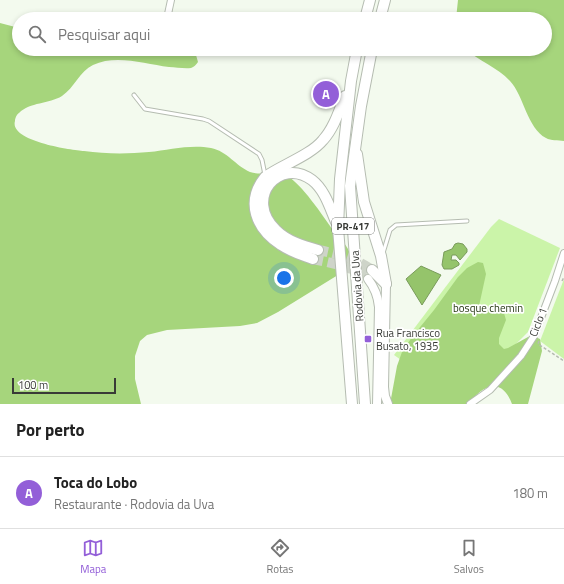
<!DOCTYPE html>
<html lang="pt">
<head>
<meta charset="utf-8">
<style>
  :root { --surface:#fff; --page:#f2f2f2; --text:#222; --muted:#767676; --line:#e0e0e0; --accent:#935fd8 }
  body { margin:0; font-family:"Titillium Web",sans-serif; background:var(--page); color:var(--text) }
  .scale { position:absolute; left:12px; bottom:10px; width:104px; box-sizing:border-box; padding-left:4px; border:2px solid #393b37; border-top:0; font-size:11px; line-height:14px; white-space:nowrap; color:#393b37; -webkit-text-stroke:3px #fff; paint-order:stroke }
  .you { position:absolute; left:284px; top:278px; width:14px; height:14px; margin:-10px; border:3px solid #fff; border-radius:50%; background:#1a73e8; box-shadow:0 0 0 6px #1a73e833 }
  .badge { display:grid; place-items:center; width:26px; height:26px; border-radius:50%; background:var(--accent); color:#fff; font-size:13px; font-weight:700 }
  .pin { position:absolute; translate:-50% -50%; border:2px solid #fff; box-shadow:0 1px 4px #0006 }
  .list { margin:0; padding:0; list-style:none }
  h2 { display:flex; justify-content:space-between; align-items:center; height:52px; margin:0; padding:0 16px; font-size:17px }
  h2 small { font-size:13px; font-weight:400; color:var(--muted) }
  .list li { display:grid; grid-template-columns:26px 1fr auto; gap:12px; align-items:center; box-sizing:border-box; height:72px; padding:0 16px; border-top:1px solid var(--line) }
  .list b { display:block; font-size:15px; white-space:nowrap }
  .list p { margin:0; font-size:13px; white-space:nowrap; color:var(--muted) }
  .list em { font-size:13px; font-style:normal; color:var(--muted) }
  .icon { flex:none; width:22px; height:22px; fill:none; stroke:currentColor; stroke-width:2; stroke-linecap:round; stroke-linejoin:round }
  .map { position:relative; flex:none; width:564px; height:404px; overflow:hidden }
  .search { position:absolute; background:var(--surface); box-shadow:0 2px 6px #0003; left:12px; right:12px; top:12px; height:44px; display:flex; align-items:center; gap:10px; box-sizing:border-box; padding:0 14px; border-radius:22px; color:var(--muted); font-size:15px }
  .sheet { height:124px; background:var(--surface) }
  nav { display:flex; justify-content:space-around; align-items:center; box-sizing:border-box; height:56px; border-top:1px solid var(--line); background:var(--surface); font-size:11px; color:var(--muted) }
  nav a { display:grid; justify-items:center; gap:2px }
  nav .on { color:var(--accent) }
  .map>svg:first-child { display:block }
</style>
</head>
<body>
<div class="map">
<svg width="564" height="404" viewBox="0 0 564 404">
  <rect width="100%" height="100%" fill="#f3faee"/>
  <g fill="#cbf4a9">
    <path d="M499,219L560,248L528,332L459,401L394,355L491,227Z"/>
    <path d="M564,279V359L540,341Z"/>
  </g>
  <g fill="#a6d57c">
    <path d="M458,0H564V141C558,140 551,141 546,138C527,128 524,96 510,81C497,67 479,61 465,49H545V19H456Z"/>
    <path d="M127,14L150,15L163,19H105L115,16Z"/>
    <path d="M0,23L19,28V49H192L196,55L198,62C196,65 194,67 191,68C184,69 176,67 169,67C145,64 116,54 93,65C80,71 74,88 62,96C49,104 30,102 19,113C17,114 15,118 15,121C9,141 71,150 84,151C105,154 128,154 149,152C169,150 191,144 211,148C227,151 236,166 250,172C262,176 275,170 287,176C301,183 323,216 333,230C340,238 353,251 351,262C350,265 347,268 346,270L278,312L257,323L240,326L167,330L147,335L140,341L135,356V379L141,404H0Z"/>
    <path d="M478,262L483,263L486,274L479,306L496,309L504,313L506,320L499,338V344L504,349L508,348L528,337L533,336L540,339L542,351L528,404H512C510,398 505,389 498,387C487,384 474,394 471,404H390L397,366L402,352L412,337L434,310L458,277L467,268Z"/>
  </g>
  <g fill="#95c46b" stroke="#799b5b">
    <path d="M458,243L463,244L467,249V252L460,260L456,255H452L451,260H456L459,263V265L452,269H444L442,265L444,252L452,249L455,244Z"/>
    <path d="M421,266L441,275L422,305L406,279Z"/>
  </g>
  <g fill="none" stroke-linecap="round" stroke-linejoin="round">
    <g stroke="#ced4c9" stroke-width="10" stroke-dasharray="10 5" stroke-linecap="butt">
      <path d="M318,250C338,254 355,258 372,270"/>
      <path d="M313,259C332,263 352,266 368,279"/>
    </g>
    <defs>
      <g id="service">
        <path d="M134,95L145,109L203,119L209,121L259,154L262,160L265,175"/>
        <path d="M383,253L390,230L396,225L467,221"/>
      </g>
      <g id="minor">
        <path d="M168,19V14L171,0"/>
        <path d="M470,404L490,390L521,356L534,336L555,281L564,253"/>
      </g>
      <g id="tertiary">
        <path d="M368,279C375,288 378,296 379,307L377,404"/>
        <path d="M386,284L384,387L385,396L388,404"/>
      </g>
      <g id="primary">
        <path d="M365,19L370,0"/>
        <path d="M380,19L385,0"/>
        <path d="M357,154L364,202L381,256L386,284"/>
        <path d="M318,250C303,246 287,241 276,230C243,198 280,156 312,180C325,190 330,208 336,222"/>
        <path d="M313,259C302,255 291,252 281,245C256,229 245,202 265,177C282,165 311,155 323,140C334,128 339,111 345,96"/>
        <path d="M372,270L386,284"/>
        <path d="M352,404L338,228L340,179L351,81L357,49"/>
        <path d="M365,404L350,186L361,106L372,49"/>
      </g>
    </defs>
    <use href="#service" stroke="#b5bcb1" stroke-width="5"/>
    <use href="#minor" stroke="#b5bcb1" stroke-width="8"/>
    <use href="#tertiary" stroke="#b5bcb1" stroke-width="10"/>
    <use href="#primary" stroke="#b5bcb1" stroke-width="12"/>
    <g stroke="#b5bbb1" stroke-width="1.5" stroke-dasharray="3 2" stroke-linecap="butt">
      <path d="M562,281L564,277"/>
      <path d="M539,341L538,344L564,361"/>
    </g>
    <use href="#service" stroke="#fff" stroke-width="3"/>
    <use href="#minor" stroke="#fff" stroke-width="6"/>
    <use href="#tertiary" stroke="#fff" stroke-width="8"/>
    <use href="#primary" stroke="#fff" stroke-width="10"/>
  </g>
  <rect fill="#935fd8" stroke="#fff" stroke-width="1.5" x="364" y="335" width="8" height="8" rx="2"/>
  <g text-anchor="middle" dominant-baseline="central" stroke-width="3.5" stroke-linejoin="round" paint-order="stroke">
    <rect fill="#fff" stroke="#747673" stroke-width="1" x="332" y="218" width="42" height="16" rx="3"/>
    <g font-size="10" font-weight="bold" fill="#393b37">
      <text x="353" y="226">PR-417</text>
    </g>
    <g font-size="11" fill="#393b37" stroke="#fff">
      <text transform="translate(357 286) rotate(-94)">Rodovia da Uva</text>
      <text transform="translate(538 322) rotate(-69)">Ciclo 1</text>
    </g>
    <g font-size="11" fill="#1e300b" stroke="#fff">
      <text x="488" y="308">bosque chemin</text>
    </g>
    <g font-size="11" fill="#393b37" stroke="#fff" text-anchor="start">
      <text x="376" y="333">Rua Francisco<tspan x="376" dy="13">Busato, 1935</tspan></text>
    </g>
  </g>
</svg>
<div class="scale">100 m</div>
<div class="you"></div>
<div class="pin badge" style="left:326px;top:94px">A</div>
<div class="search"><svg class="icon" aria-label="search" viewBox="0 0 24 24"><circle cx="10" cy="10" r="6"/><path d="M15 15l6 6"/></svg>Pesquisar aqui</div>
</div>
<section class="sheet">
<h2>Por perto<small></small></h2>
<ul class="list">
<li><span class="badge">A</span><div><b>Toca do Lobo</b><p>Restaurante · Rodovia da Uva</p></div><em>180 m</em></li>
</ul>
</section>
<nav>
<a class="on"><svg class="icon" aria-label="map" viewBox="0 0 24 24"><path d="M3 6l6-2 6 2 6-2v14l-6 2-6-2-6 2zM9 4v14M15 6v14"/></svg>Mapa</a>
<a><svg class="icon" aria-label="directions" viewBox="0 0 24 24"><path d="M12 3l9 9-9 9-9-9zM9 14v-3h6M13 9l2 2-2 2"/></svg>Rotas</a>
<a><svg class="icon" aria-label="saved" viewBox="0 0 24 24"><path d="M7 4h10v16l-5-4-5 4z"/></svg>Salvos</a>
</nav>
</body>
</html>
